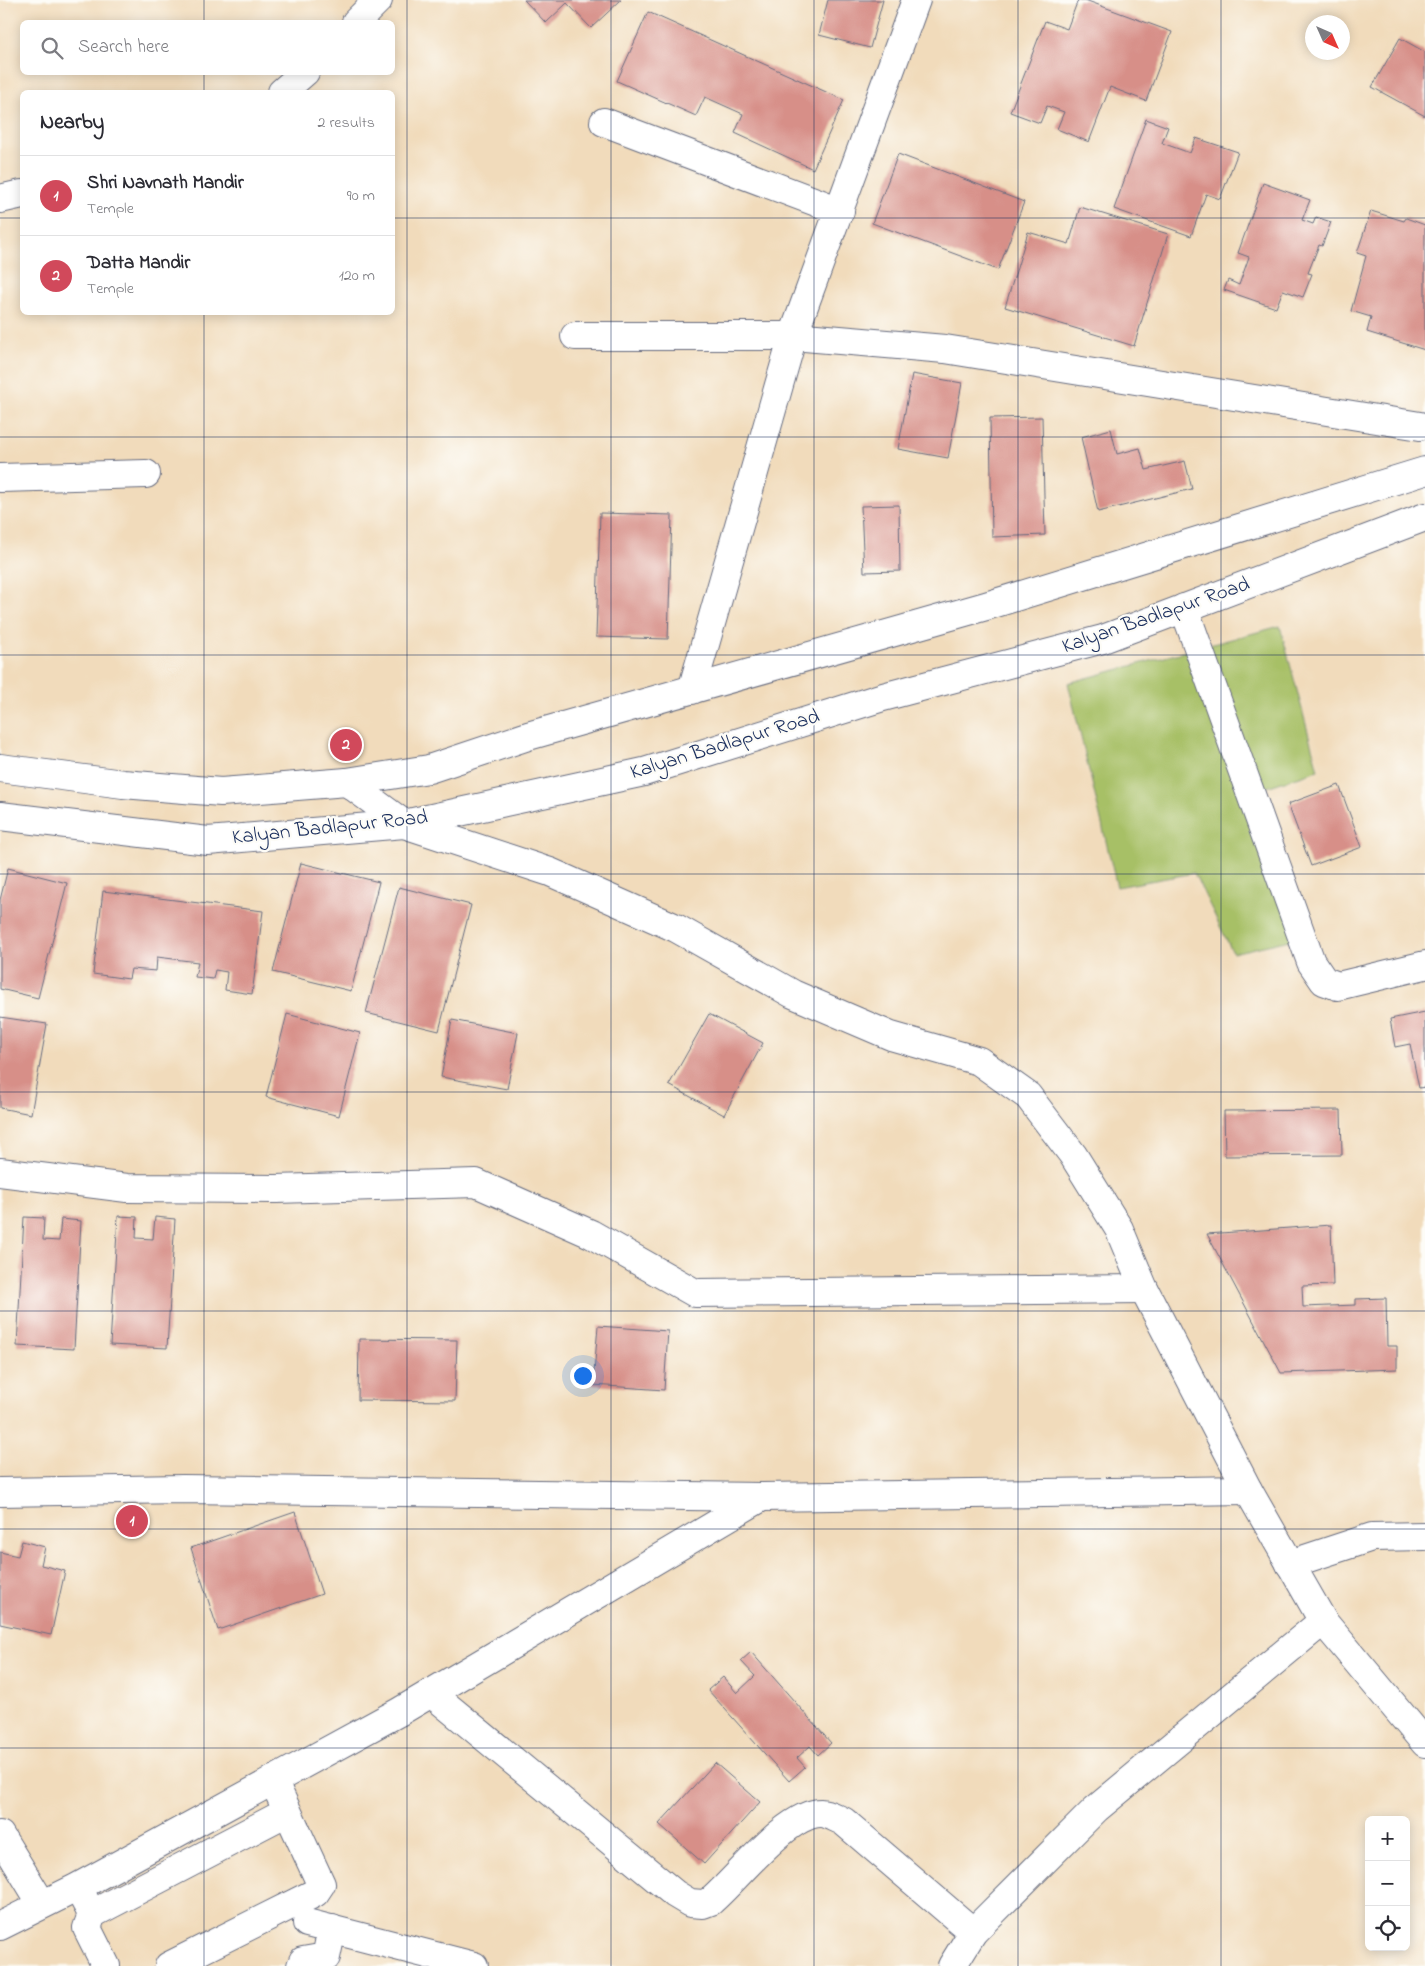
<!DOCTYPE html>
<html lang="en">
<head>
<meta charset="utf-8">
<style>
  :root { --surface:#fff; --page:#f7f7f7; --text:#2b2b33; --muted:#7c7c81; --line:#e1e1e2; --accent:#d1495b }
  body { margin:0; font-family:"Indie Flower",sans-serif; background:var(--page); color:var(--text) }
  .controls { position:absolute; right:15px; bottom:15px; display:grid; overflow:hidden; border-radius:8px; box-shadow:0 2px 12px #0003 }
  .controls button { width:45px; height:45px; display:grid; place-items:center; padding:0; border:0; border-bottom:1px solid var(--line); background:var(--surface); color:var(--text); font:25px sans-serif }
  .compass { position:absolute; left:1305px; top:15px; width:45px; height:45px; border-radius:50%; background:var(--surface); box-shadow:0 2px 12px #0003; rotate:135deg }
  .you { position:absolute; left:582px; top:1375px; width:18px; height:18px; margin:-12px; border:4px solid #fff; border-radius:50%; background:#1a73e8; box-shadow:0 0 0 8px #1a73e833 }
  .badge { display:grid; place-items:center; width:32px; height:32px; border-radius:50%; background:var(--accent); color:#fff; font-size:16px; font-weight:700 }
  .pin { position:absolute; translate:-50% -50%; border:2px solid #fff; box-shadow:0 1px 5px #0006 }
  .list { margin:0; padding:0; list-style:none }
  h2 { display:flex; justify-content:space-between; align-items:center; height:65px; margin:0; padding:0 20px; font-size:21px }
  h2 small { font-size:16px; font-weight:400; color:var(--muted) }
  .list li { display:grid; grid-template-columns:32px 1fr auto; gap:15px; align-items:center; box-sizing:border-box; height:80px; padding:0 20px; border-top:1px solid var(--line) }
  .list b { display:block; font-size:19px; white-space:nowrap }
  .list p { margin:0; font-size:16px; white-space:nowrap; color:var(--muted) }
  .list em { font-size:16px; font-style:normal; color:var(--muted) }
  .icon { flex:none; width:28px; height:28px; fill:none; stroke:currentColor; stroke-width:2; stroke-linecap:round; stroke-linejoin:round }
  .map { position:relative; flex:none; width:1425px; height:1966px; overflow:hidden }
  .search { position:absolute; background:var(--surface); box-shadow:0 2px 12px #0003; left:20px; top:20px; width:375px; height:55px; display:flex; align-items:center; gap:12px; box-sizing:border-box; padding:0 18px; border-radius:8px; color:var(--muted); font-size:19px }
  .panel { position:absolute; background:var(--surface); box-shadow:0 2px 12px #0003; left:20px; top:90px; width:375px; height:225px; border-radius:8px }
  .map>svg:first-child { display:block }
</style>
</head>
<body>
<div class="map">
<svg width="1425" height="1966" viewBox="0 0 1425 1966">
  <rect width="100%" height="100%" fill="#fdfcf7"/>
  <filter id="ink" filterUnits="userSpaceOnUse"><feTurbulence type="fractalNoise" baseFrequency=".02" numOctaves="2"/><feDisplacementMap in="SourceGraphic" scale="10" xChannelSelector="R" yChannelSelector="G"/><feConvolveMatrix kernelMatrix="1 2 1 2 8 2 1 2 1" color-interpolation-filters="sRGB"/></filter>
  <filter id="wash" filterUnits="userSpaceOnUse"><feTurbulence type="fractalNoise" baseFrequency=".0096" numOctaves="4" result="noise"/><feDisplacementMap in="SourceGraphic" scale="20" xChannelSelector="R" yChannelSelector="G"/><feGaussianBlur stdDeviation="1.12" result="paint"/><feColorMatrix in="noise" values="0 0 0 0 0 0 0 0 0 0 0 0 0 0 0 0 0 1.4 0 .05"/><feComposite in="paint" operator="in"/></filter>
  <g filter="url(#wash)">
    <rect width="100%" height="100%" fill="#f1dbbb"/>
    <path fill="#a7c066" stroke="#617862" d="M1280,626L1318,770L1255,791L1307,936L1233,953L1194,873L1117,887L1068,683Z"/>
    <g id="blocks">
      <g fill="#d78f88">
        <path d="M524,0H621L591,28L567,3L546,23Z"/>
        <path d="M828,0H883L870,48L819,35Z"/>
        <path d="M1078,0H1085L1172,32L1146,101L1110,87L1089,142L1057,129L1064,112L1047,106L1040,123L1010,112L1045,21L1067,29Z"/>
        <path d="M648,12L844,100L813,169L735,133L743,114L705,97L696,116L617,81Z"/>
        <path d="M1400,38L1425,52V116L1372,87Z"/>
        <path d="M1146,119L1168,127L1162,143L1190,153L1196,138L1238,152L1220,199L1206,194L1191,236L1114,209Z"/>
        <path d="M898,154L1024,202L998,270L872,223Z"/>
        <path d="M1263,183L1310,200L1302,220L1313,224L1316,217L1331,222L1322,246L1319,245L1308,273L1312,274L1303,297L1283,290L1276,308L1224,290L1228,280L1239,285L1249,257L1238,253Z"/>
        <path d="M1080,207L1168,234L1134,346L1005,307L1028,232L1069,244Z"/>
        <path d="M1371,211L1404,221L1406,218L1425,225V350L1367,332L1371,317L1351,311L1366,256L1357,253Z"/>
        <path d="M912,374L962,383L948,458L898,449Z"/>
        <path d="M1042,417L1045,535L992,537L990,418Z"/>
        <path d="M1111,429L1117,454L1140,448L1146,470L1185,461L1192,489L1098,512L1081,437Z"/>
        <path d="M899,505L900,571L864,572L861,506Z"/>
        <path d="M600,513L672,515L668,639L596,637Z"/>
        <path d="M1339,785L1362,847L1311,866L1288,804Z"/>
        <path d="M301,863L379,882L351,991L273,972Z"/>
        <path d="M8,868L67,883L38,998L0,989V900Z"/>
        <path d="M399,887L471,905L439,1031L366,1013Z"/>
        <path d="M103,891L263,911L252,994L225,990L227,972L215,970L213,979L195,977L198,962L157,957L156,971L131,969L129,979L93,974Z"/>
        <path d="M1425,1012V1087L1419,1088L1410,1044L1395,1047L1390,1019Z"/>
        <path d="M287,1014L360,1033L339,1116L266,1097Z"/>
        <path d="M709,1014L763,1043L724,1115L669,1085Z"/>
        <path d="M0,1017L47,1024L31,1114L0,1108Z"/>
        <path d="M452,1020L518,1033L507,1089L441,1077Z"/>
        <path d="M1341,1110L1342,1155L1225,1156L1224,1111Z"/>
        <path d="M118,1216L137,1217L136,1238L153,1239L155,1217L175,1219L167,1348L110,1345Z"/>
        <path d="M24,1217L44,1218L43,1240L59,1241L61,1219L81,1221L74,1349L17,1346Z"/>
        <path d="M1331,1225L1333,1285L1302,1286L1303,1307L1356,1305V1299L1386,1298L1387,1346H1397V1369L1281,1373L1207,1234Z"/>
        <path d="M598,1326L668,1331L664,1390L593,1385Z"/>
        <path d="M359,1339L457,1340L455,1401L358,1400Z"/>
        <path d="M295,1512L322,1594L218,1630L191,1548Z"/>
        <path d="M22,1541L45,1547L41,1565L65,1571L51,1635L0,1624V1552L18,1556Z"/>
        <path d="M751,1652L831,1743L818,1755L810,1746L797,1758L805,1767L789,1781L708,1690L723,1677L737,1693L755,1676L741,1661Z"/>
        <path d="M715,1763L760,1802L704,1864L659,1824Z"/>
      </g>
    </g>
  </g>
  <g filter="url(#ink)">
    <use href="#blocks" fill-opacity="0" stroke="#666b7f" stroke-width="1"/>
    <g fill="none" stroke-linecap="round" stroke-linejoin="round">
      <defs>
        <g id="street">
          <path d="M356,22L378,0"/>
          <path d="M282,92L305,72"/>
          <path d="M604,122L840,211"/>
          <path d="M0,199L22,194"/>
          <path d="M575,336H793L945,349L1420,426"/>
          <path d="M0,478L146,474"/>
          <path d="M1184,608L1311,962L1324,981L1338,986L1425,965"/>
          <path d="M692,690L793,336L916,0"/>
          <path d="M0,1172L127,1188L276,1189L476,1183L591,1234L695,1293L1144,1289"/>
          <path d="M0,1492L183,1489L762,1497L1248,1490"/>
          <path d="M1290,1564L1372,1537L1425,1536"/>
          <path d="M431,1693L675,1894L690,1903L703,1904L711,1901C738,1878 787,1813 821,1813C828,1813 837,1819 843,1821L973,1932"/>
          <path d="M0,1835L42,1904"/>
          <path d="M84,1899L92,1914L87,1928L106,1966"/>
          <path d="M92,1914L287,1812"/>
          <path d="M307,1923L474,1966"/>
          <path d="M0,1926L76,1888L399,1712L762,1497"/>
          <path d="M169,1966L315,1893L321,1884L273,1780"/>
          <path d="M301,1966L303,1961L326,1957L332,1929"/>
          <path d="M952,1966L973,1932L1096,1809L1323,1621"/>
        </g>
        <g id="secondary">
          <path d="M0,768L123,784L221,792L347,782L429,769L528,736L986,606L1425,471"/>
          <path d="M347,782L404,824L550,872L676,928L793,994L891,1036L979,1061L1028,1096L1073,1155L1119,1229L1144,1289L1248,1490L1323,1621L1425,1743"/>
          <path d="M0,816L208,841L404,824L644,772L883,697L1103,639L1425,517"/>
        </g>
      </defs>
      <use href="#street" stroke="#666b7f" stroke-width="30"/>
      <use href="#secondary" stroke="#666b7f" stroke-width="30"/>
      <use href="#street" stroke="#fff" stroke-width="28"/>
      <use href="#secondary" stroke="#fff" stroke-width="28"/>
    </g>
  </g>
  <path fill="none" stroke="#1b2f5e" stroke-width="1" stroke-opacity="0.55" d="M204,0V22M407,0V1966M611,0V1966M814,0V1966M1018,0V1966M1221,0V1966M204,72V92M0,218H22M392,218H1425M204,312V1966M0,437H1425M0,655H1425M0,874H1425M0,1092H1425M0,1311H1425M0,1529H1425M0,1748H1425"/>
  <g text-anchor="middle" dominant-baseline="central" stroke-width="4.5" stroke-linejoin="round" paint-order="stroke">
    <g font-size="21" fill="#1b2f5e" stroke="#fdfcf7">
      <text transform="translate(1156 616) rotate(-19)">Kalyan Badlapur Road</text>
      <text transform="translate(725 745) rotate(-17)">Kalyan Badlapur Road</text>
      <text transform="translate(330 828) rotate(-6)">Kalyan Badlapur Road</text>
    </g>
  </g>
</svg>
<div class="controls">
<button>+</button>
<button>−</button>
<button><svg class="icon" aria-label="locate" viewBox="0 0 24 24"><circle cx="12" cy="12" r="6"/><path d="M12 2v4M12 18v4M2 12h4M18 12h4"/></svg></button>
</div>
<svg class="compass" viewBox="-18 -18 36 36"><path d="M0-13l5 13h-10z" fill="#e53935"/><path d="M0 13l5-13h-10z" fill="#7c7c81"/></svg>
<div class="you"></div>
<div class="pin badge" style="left:132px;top:1521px">1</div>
<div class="pin badge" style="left:346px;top:745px">2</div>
<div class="search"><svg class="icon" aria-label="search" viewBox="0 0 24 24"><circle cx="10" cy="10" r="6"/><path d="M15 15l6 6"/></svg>Search here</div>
<section class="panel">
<h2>Nearby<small>2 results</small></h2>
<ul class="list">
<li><span class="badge">1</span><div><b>Shri Navnath Mandir</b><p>Temple</p></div><em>90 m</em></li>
<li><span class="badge">2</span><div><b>Datta Mandir</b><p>Temple</p></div><em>120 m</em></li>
</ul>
</section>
</div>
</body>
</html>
